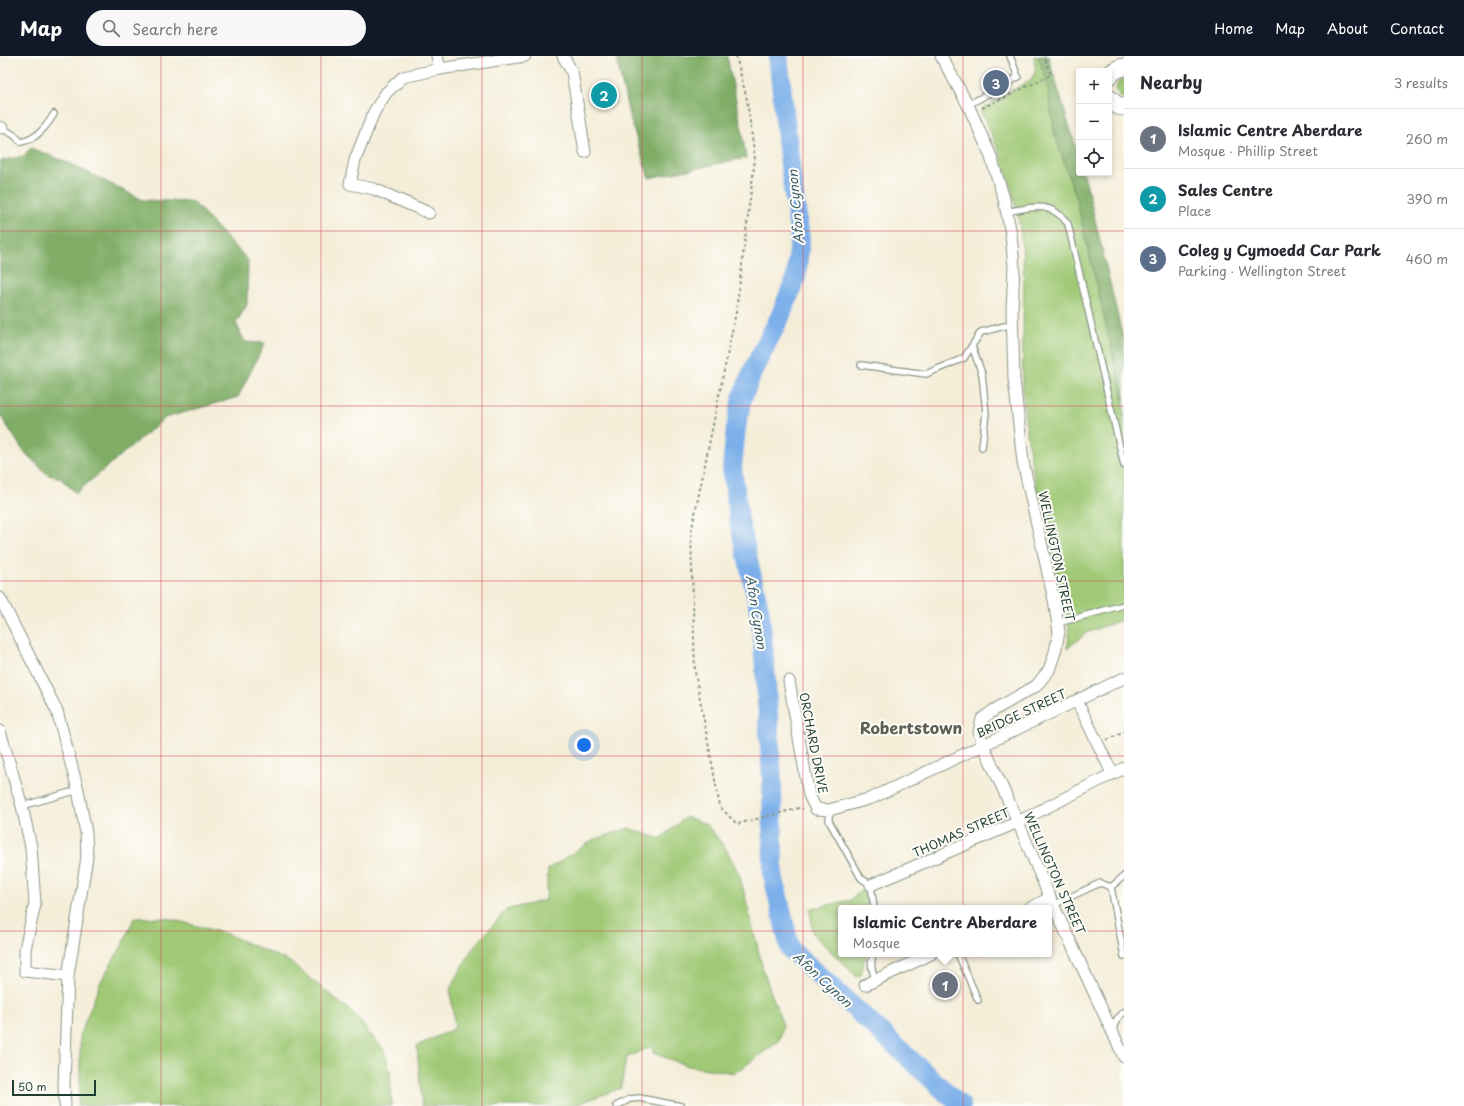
<!DOCTYPE html>
<html lang="en">
<head>
<meta charset="utf-8">
<style>
  :root { --surface:#fff; --page:#f7f7f7; --text:#2b2b33; --muted:#7c7c81; --line:#e1e1e2; --accent:#111827 }
  body { margin:0; font-family:"Playpen Sans",sans-serif; background:var(--page); color:var(--text) }
  .controls { position:absolute; right:12px; top:12px; display:grid; overflow:hidden; border-radius:4px; box-shadow:0 2px 6px #0003 }
  .controls button { width:36px; height:36px; display:grid; place-items:center; padding:0; border:0; border-bottom:1px solid var(--line); background:var(--surface); color:var(--text); font:20px sans-serif }
  .scale { position:absolute; left:12px; bottom:10px; width:84px; box-sizing:border-box; padding-left:4px; border:2px solid #1f3d34; border-top:0; font-size:11px; line-height:14px; white-space:nowrap; color:#1f3d34; -webkit-text-stroke:3px #fdfcf7; paint-order:stroke }
  .you { position:absolute; left:584px; top:689px; width:14px; height:14px; margin:-10px; border:3px solid #fff; border-radius:50%; background:#1a73e8; box-shadow:0 0 0 6px #1a73e833 }
  .badge { display:grid; place-items:center; width:26px; height:26px; border-radius:50%; background:var(--accent); color:#fff; font-size:13px; font-weight:700 }
  .pin { position:absolute; translate:-50% -50%; border:2px solid #fff; box-shadow:0 1px 4px #0006 }
  .popup { position:absolute; left:838px; top:849px; width:214px; height:52px; box-sizing:border-box; display:grid; place-content:center; border-radius:4px; background:var(--surface); filter:drop-shadow(0 1px 3px #0005); font-size:13px; white-space:nowrap; color:var(--muted) }
  .popup b { font-size:15px; color:var(--text) }
  .popup::after { content:''; position:absolute; left:50%; top:100%; margin-left:-8px; border:8px solid transparent; border-top-color:var(--surface) }
  .list { margin:0; padding:0; list-style:none }
  h2 { display:flex; justify-content:space-between; align-items:center; height:52px; margin:0; padding:0 16px; font-size:17px }
  h2 small { font-size:13px; font-weight:400; color:var(--muted) }
  .list li { display:grid; grid-template-columns:26px 1fr auto; gap:12px; align-items:center; box-sizing:border-box; height:60px; padding:0 16px; border-top:1px solid var(--line) }
  .list b { display:block; font-size:15px; white-space:nowrap }
  .list p { margin:0; font-size:13px; white-space:nowrap; color:var(--muted) }
  .list em { font-size:13px; font-style:normal; color:var(--muted) }
  .icon { flex:none; width:22px; height:22px; fill:none; stroke:currentColor; stroke-width:2; stroke-linecap:round; stroke-linejoin:round }
  .map { position:relative; flex:none; width:1124px; height:1050px; overflow:hidden }
  header { display:flex; align-items:center; gap:24px; box-sizing:border-box; height:56px; padding:0 20px; background:var(--accent); color:#fff }
  header strong { font-size:19px }
  nav { display:flex; gap:22px; margin-inline-start:auto; font-size:14px }
  .search { width:280px; height:36px; background:var(--page); display:flex; align-items:center; gap:10px; box-sizing:border-box; padding:0 14px; border-radius:22px; color:var(--muted); font-size:15px }
  main { display:flex }
  aside { flex:1; background:var(--surface) }
  .map>svg:first-child { display:block }
</style>
</head>
<body>
<header>
<strong>Map</strong>
<div class="search"><svg class="icon" aria-label="search" viewBox="0 0 24 24"><circle cx="10" cy="10" r="6"/><path d="M15 15l6 6"/></svg>Search here</div>
<nav><a>Home</a><a>Map</a><a>About</a><a>Contact</a></nav>
</header>
<main>
<div class="map">
<svg width="1124" height="1050" viewBox="0 0 1124 1050">
  <rect width="100%" height="100%" fill="#fdfcf7"/>
  <filter id="ink" filterUnits="userSpaceOnUse"><feTurbulence type="fractalNoise" baseFrequency=".025" numOctaves="2"/><feDisplacementMap in="SourceGraphic" scale="8" xChannelSelector="R" yChannelSelector="G"/><feConvolveMatrix kernelMatrix="1 2 1 2 8 2 1 2 1" color-interpolation-filters="sRGB"/></filter>
  <filter id="wash" filterUnits="userSpaceOnUse"><feTurbulence type="fractalNoise" baseFrequency=".012" numOctaves="4" result="noise"/><feDisplacementMap in="SourceGraphic" scale="16" xChannelSelector="R" yChannelSelector="G"/><feGaussianBlur stdDeviation="0.9" result="paint"/><feColorMatrix in="noise" values="0 0 0 0 0 0 0 0 0 0 0 0 0 0 0 0 0 1.4 0 .05"/><feComposite in="paint" operator="in"/></filter>
  <g filter="url(#wash)">
    <rect width="100%" height="100%" fill="#f4edd8"/>
    <g fill="#9fc975" stroke="#5f8354">
      <path d="M1034,0H1038L1046,22L1055,79L1076,141L1124,346V563L1086,577L1067,593L1069,579L1068,563C1053,496 1032,430 1025,362C1019,308 1026,254 1023,201C1020,150 1004,101 981,56L982,53L1030,24C1039,13 1034,11 1034,0Z"/>
      <path d="M1124,22V42L1119,40L1116,33L1118,26Z"/>
      <path d="M686,761L706,768L725,791L740,820L764,917L783,969L779,985L735,1017L688,1010L653,997L652,990L626,1002L621,1032L572,1050H422L417,990L455,972L450,933L471,895L506,854L546,844L548,813L593,784L628,772L660,783Z"/>
      <path d="M860,835H864L867,852H841V898H866L861,919L857,921L813,878L810,853L850,844Z"/>
      <path d="M134,862H167L227,878L290,906L354,958L384,994L390,1015L392,1050H78L80,1024V979L101,925L123,888Z"/>
    </g>
    <g fill="#7fad66" stroke="#4f754d">
      <path d="M616,0H727L742,74L746,102L649,122L629,59Z"/>
      <path d="M1038,0H1048L1079,102V117H1084L1124,286V346L1076,141L1055,79L1046,22Z"/>
      <path d="M31,92L71,108L143,144L193,146L248,204L247,249L236,267L245,286L265,287L238,341L165,362L76,437L60,422L48,419L24,396L0,359V105L23,100Z"/>
    </g>
    <g fill="none" stroke-linecap="round" stroke-linejoin="round">
      <path stroke="#7db0ea" stroke-width="20" d="M778,0L790,109L800,183L796,221L780,261L754,312L742,342L736,372L732,412L739,464L760,557L765,611L772,724L773,819L790,893L961,1050"/>
    </g>
  </g>
  <g filter="url(#ink)">
    <g fill="none" stroke-linecap="round" stroke-linejoin="round">
      <defs>
        <g id="lane">
          <path d="M968,49L1018,21L1010,0"/>
          <path d="M2,72L14,79L21,86C37,83 46,71 54,58"/>
          <path d="M1006,156C1032,151 1051,144 1068,168L1124,409"/>
          <path d="M972,290L982,318L986,357L982,391"/>
          <path d="M861,309L926,318L964,302L981,276L1013,268"/>
          <path d="M1058,567L1124,549"/>
          <path d="M22,750L78,734"/>
          <path d="M829,754V765L846,795L861,822L871,829L874,852"/>
          <path d="M1124,820L1111,831L1124,900"/>
          <path d="M1053,849L1100,827L1111,831"/>
          <path d="M873,898C870,908 871,915 876,923"/>
          <path d="M958,898L978,944"/>
          <path d="M1112,975L1117,963L1124,956"/>
          <path d="M616,1050L630,1043L639,1042L681,1050"/>
        </g>
        <g id="street">
          <path d="M437,0L440,13"/>
          <path d="M563,0L572,16L585,96"/>
          <path d="M941,0L968,49L990,98L1004,143L1011,178L1014,211L1012,253L1014,323L1023,406L1054,544L1059,576L1055,596L1049,614L1036,630L994,654L982,663L979,676L983,689L1018,766L1050,842L1124,1001"/>
          <path d="M0,71L2,72"/>
          <path d="M429,157L374,133L350,128L355,104L374,56L386,37L403,21L440,13L525,0"/>
          <path d="M0,542L57,655L78,734L86,777L87,801L68,920L64,1029L65,1050"/>
          <path d="M789,625L809,739L816,753L829,754L872,742L1124,622"/>
          <path d="M1077,645L1112,717"/>
          <path d="M0,675L22,750L31,791L35,848L25,893V915L68,920"/>
          <path d="M871,829L1018,766L1124,712"/>
          <path d="M1030,852L1050,842"/>
          <path d="M865,929L931,898"/>
        </g>
        <g id="primary">
          <path d="M1109,20C1113,15 1117,12 1124,11"/>
          <path d="M1109,42L1118,50L1124,51"/>
        </g>
      </defs>
      <use href="#lane" stroke="#8a9586" stroke-width="8"/>
      <use href="#street" stroke="#8a9586" stroke-width="13"/>
      <use href="#primary" stroke="#8a9586" stroke-width="19"/>
      <g stroke="#8a9586" stroke-width="2" stroke-dasharray="3 3" stroke-linecap="butt">
        <path d="M736,0L747,44L755,103L736,256L691,477L695,616L720,751L737,768L799,752L803,753"/>
        <path d="M982,52L1051,19L1044,0"/>
        <path d="M1107,684L1124,676"/>
      </g>
      <use href="#lane" stroke="#fff" stroke-width="5.5"/>
      <use href="#street" stroke="#fff" stroke-width="11"/>
      <use href="#primary" stroke="#fff" stroke-width="17"/>
    </g>
  </g>
  <path fill="none" stroke="#d1495b" stroke-width="1" stroke-opacity="0.55" d="M161,0V1050M321,0V1050M482,0V1050M642,0V1050M803,0V1050M963,0V1050M0,175H1124M0,350H1124M0,525H1124M0,700H1124M0,875H1124"/>
  <g text-anchor="middle" dominant-baseline="central" stroke-width="4" stroke-linejoin="round" paint-order="stroke">
    <g font-size="12" fill="#1f3d34" stroke="#fdfcf7">
      <text transform="translate(1057 500) rotate(78)">WELLINGTON STREET</text>
      <text transform="translate(1021 657) rotate(-25)">BRIDGE STREET</text>
      <text transform="translate(814 687) rotate(79)">ORCHARD DRIVE</text>
      <text transform="translate(961 776) rotate(-24)">THOMAS STREET</text>
      <text transform="translate(1055 817) rotate(66)">WELLINGTON STREET</text>
    </g>
    <g font-size="13" font-style="italic" fill="#3b606b" stroke="#fdfcf7">
      <text transform="translate(795 151) rotate(-95)">Afon Cynon</text>
      <text transform="translate(757 556) rotate(81)">Afon Cynon</text>
      <text transform="translate(823 923) rotate(43)">Afon Cynon</text>
    </g>
    <g font-size="16" font-weight="bold" fill="#5c5f52" stroke="#fdfcf7">
      <text x="911" y="671">Robertstown</text>
    </g>
  </g>
</svg>
<div class="controls">
<button>+</button>
<button>−</button>
<button><svg class="icon" aria-label="locate" viewBox="0 0 24 24"><circle cx="12" cy="12" r="6"/><path d="M12 2v4M12 18v4M2 12h4M18 12h4"/></svg></button>
</div>
<div class="scale">50 m</div>
<div class="you"></div>
<div class="pin badge" style="left:945px;top:929px;background:#6b7280">1</div>
<div class="popup"><b>Islamic Centre Aberdare</b>Mosque</div>
<div class="pin badge" style="left:604px;top:39px;background:#0f9aa8">2</div>
<div class="pin badge" style="left:996px;top:27px;background:#5c6f8a">3</div>
</div>
<aside>
<h2>Nearby<small>3 results</small></h2>
<ul class="list">
<li><span class="badge" style="background:#6b7280">1</span><div><b>Islamic Centre Aberdare</b><p>Mosque · Phillip Street</p></div><em>260 m</em></li>
<li><span class="badge" style="background:#0f9aa8">2</span><div><b>Sales Centre</b><p>Place</p></div><em>390 m</em></li>
<li><span class="badge" style="background:#5c6f8a">3</span><div><b>Coleg y Cymoedd Car Park</b><p>Parking · Wellington Street</p></div><em>460 m</em></li>
</ul>
</aside>
</main>
</body>
</html>
